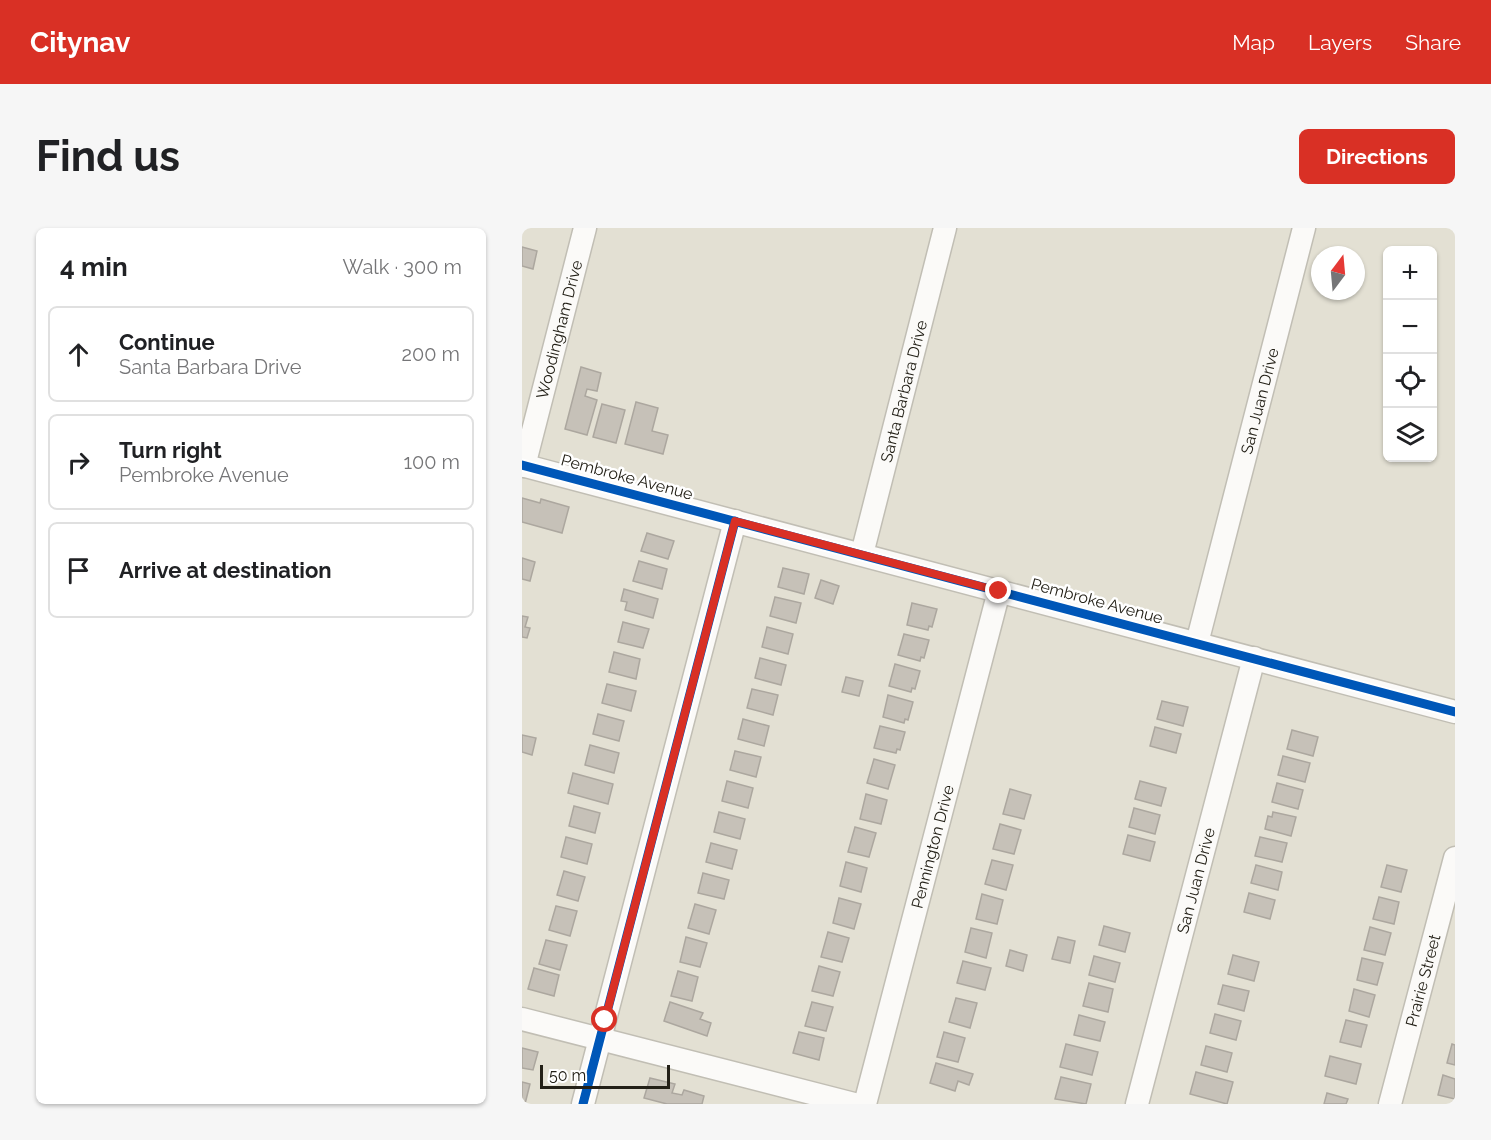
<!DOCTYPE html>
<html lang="en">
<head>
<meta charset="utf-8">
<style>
  :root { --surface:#fff; --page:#f6f6f6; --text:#202124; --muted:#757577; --line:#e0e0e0; --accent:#d93025 }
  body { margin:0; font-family:Raleway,sans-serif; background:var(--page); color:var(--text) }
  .controls { position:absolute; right:18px; top:18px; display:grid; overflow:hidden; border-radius:9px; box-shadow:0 2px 4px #0004 }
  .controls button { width:54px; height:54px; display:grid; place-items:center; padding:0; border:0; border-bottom:2px solid var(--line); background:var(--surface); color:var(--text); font:30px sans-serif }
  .compass { position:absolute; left:789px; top:18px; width:54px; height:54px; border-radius:50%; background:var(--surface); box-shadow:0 2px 4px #0004; rotate:16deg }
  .scale { position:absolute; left:18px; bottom:15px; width:130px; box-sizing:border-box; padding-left:6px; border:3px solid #232017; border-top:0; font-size:16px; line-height:21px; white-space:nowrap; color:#232017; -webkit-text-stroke:4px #fff; paint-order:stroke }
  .stop { position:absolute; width:18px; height:18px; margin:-14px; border:4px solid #d93025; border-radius:50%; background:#fff }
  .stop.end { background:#d93025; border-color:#fff; box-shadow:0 2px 6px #0008 }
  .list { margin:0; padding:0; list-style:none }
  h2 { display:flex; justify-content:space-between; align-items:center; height:78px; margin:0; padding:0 24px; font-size:26px }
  h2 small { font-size:20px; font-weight:400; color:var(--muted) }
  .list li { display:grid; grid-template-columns:39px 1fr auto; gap:18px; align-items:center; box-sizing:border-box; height:96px; margin:0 12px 12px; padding:0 12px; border:2px solid var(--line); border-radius:9px }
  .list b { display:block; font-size:22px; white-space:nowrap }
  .list p { margin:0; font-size:20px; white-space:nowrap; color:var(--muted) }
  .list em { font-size:20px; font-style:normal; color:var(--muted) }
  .icon { flex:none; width:33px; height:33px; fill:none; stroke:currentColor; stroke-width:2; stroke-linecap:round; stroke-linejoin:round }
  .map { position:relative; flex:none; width:933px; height:876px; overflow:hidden; border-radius:9px }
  header { display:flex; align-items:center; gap:36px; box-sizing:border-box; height:84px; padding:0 30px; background:var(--accent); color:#fff }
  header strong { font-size:28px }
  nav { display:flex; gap:33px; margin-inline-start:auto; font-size:21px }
  .intro { display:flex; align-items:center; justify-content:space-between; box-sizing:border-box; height:144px; padding:0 36px }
  h1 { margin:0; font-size:42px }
  .button { padding:15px 27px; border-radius:9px; background:var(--accent); color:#fff; font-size:21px; font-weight:700 }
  main { display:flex; gap:36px; padding:0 36px }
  aside { flex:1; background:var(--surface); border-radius:9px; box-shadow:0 2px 4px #0004 }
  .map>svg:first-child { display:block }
</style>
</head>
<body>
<header>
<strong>Citynav</strong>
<nav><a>Map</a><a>Layers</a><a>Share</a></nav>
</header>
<div class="intro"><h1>Find us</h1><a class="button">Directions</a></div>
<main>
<aside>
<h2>4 min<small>Walk · 300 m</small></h2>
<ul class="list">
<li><svg class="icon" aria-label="ahead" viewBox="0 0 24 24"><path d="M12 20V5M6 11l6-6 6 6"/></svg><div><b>Continue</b><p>Santa Barbara Drive</p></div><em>200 m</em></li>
<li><svg class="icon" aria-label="right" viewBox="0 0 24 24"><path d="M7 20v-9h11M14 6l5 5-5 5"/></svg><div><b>Turn right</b><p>Pembroke Avenue</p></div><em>100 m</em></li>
<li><svg class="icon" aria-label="arrive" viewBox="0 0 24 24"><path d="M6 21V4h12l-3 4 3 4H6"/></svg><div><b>Arrive at destination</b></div></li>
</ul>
</aside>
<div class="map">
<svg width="933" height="876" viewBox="0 0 933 876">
  <rect width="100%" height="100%" fill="#e3e0d3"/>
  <g fill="#c6c1b8" stroke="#aca79f" stroke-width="1.5">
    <path d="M0,19L15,23L11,41L0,38Z"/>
    <path d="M59,139L79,145L75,163L65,161L63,168L75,172L65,207L43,201Z"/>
    <path d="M114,174L136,180L130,203L146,207L141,226L103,216Z"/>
    <path d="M80,176L103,182L94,215L71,209Z"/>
    <path d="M0,270L18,275L19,271L47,279L40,305L0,294Z"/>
    <path d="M125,305L152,313L146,331L119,323Z"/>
    <path d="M0,330L13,334L8,353L0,351Z"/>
    <path d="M117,333L145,341L140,361L111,353Z"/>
    <path d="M261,340L287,346L282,366L256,359Z"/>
    <path d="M299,352L317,358L311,376L293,370Z"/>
    <path d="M102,361L136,371L131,390L103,382L105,374L99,373Z"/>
    <path d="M253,369L279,375L274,395L248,388Z"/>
    <path d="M390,375L415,381L410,399L407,398L406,402L385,397Z"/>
    <path d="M0,388L6,389L3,399L8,400L5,410L0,409Z"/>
    <path d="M101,394L127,401L121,420L96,414Z"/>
    <path d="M245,399L271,406L266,426L240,419Z"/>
    <path d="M382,406L407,412L402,430L399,429L398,433L376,427Z"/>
    <path d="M92,424L118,431L114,451L87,444Z"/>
    <path d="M238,430L264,437L259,457L233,450Z"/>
    <path d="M373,436L398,443L393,461L390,460L389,464L367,458Z"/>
    <path d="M324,449L341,453L337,468L320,464Z"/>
    <path d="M85,456L114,463L109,483L80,475Z"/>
    <path d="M230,461L256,467L251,487L225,480Z"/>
    <path d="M366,467L391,474L386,492L383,491L382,495L361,489Z"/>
    <path d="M640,473L666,479L661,498L635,491Z"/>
    <path d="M76,486L102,493L97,513L71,506Z"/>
    <path d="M221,491L247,498L242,518L216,511Z"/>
    <path d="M358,498L383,504L378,522L375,521L374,525L352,520Z"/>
    <path d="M633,499L659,506L654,525L628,518Z"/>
    <path d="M770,502L796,509L791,528L765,521Z"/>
    <path d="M0,507L14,510L10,527L0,524Z"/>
    <path d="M68,517L97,525L92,545L63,537Z"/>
    <path d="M213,523L239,529L234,549L208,542Z"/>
    <path d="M761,528L788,535L783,554L756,547Z"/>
    <path d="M352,531L373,537L366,561L345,555Z"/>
    <path d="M51,545L91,556L86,576L46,565Z"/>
    <path d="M205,553L231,560L226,580L200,573Z"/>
    <path d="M618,553L644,560L639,578L613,571Z"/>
    <path d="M755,555L781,562L776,581L750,574Z"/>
    <path d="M488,561L509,567L502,591L481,586Z"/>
    <path d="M344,566L365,572L359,596L338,591Z"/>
    <path d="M52,578L78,585L73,605L47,598Z"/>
    <path d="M612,580L638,587L633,606L607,599Z"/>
    <path d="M197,584L223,591L218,611L192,604Z"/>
    <path d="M751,584L774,589L769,608L743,601L746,588L750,589Z"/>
    <path d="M478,596L499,602L492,626L471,621Z"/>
    <path d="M333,599L354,605L347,629L326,624Z"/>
    <path d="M606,607L633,614L628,633L601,626Z"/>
    <path d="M44,609L70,616L65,636L39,629Z"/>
    <path d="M738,609L765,615L760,634L733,628Z"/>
    <path d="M189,615L215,622L210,641L184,634Z"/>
    <path d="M470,632L491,637L484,662L463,656Z"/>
    <path d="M324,634L345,640L339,664L318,658Z"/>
    <path d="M734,637L760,644L756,662L729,655Z"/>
    <path d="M865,637L885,642L879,664L859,659Z"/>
    <path d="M42,643L63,649L56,673L35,667Z"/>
    <path d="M181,645L207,652L202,671L176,665Z"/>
    <path d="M727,665L753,672L748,691L722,684Z"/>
    <path d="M460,666L481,672L475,696L454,691Z"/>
    <path d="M857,669L877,674L872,696L851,691Z"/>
    <path d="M317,670L339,676L332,701L311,695Z"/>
    <path d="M173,676L194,682L187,706L166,700Z"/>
    <path d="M34,678L55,683L48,708L27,702Z"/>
    <path d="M582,698L608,705L603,724L577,717Z"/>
    <path d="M848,699L869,705L863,727L842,722Z"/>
    <path d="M449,700L470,705L464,730L443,724Z"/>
    <path d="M306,704L327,710L320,734L299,729Z"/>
    <path d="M164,709L185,715L178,739L158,734Z"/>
    <path d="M536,709L553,713L548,735L530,731Z"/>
    <path d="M24,712L45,717L38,742L17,736Z"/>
    <path d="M488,722L505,727L501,743L484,738Z"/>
    <path d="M711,727L737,734L732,753L706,746Z"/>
    <path d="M572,728L598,735L593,754L567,747Z"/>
    <path d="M840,730L861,735L855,757L835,752Z"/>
    <path d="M441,733L469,740L463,762L435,755Z"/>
    <path d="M297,738L318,744L311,768L290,763Z"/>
    <path d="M12,740L37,747L32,768L6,761Z"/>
    <path d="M156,743L176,749L170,773L149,768Z"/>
    <path d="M567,755L591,761L586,784L561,778Z"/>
    <path d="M701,757L727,763L722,783L696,776Z"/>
    <path d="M832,761L853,767L847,789L827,783Z"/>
    <path d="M434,770L455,775L448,800L427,794Z"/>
    <path d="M148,774L181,785L178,791L189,795L185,808L142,793Z"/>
    <path d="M290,774L311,779L304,803L283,798Z"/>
    <path d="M693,786L719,793L714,812L688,805Z"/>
    <path d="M557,787L583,794L578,813L552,807Z"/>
    <path d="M824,792L845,797L839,819L818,814Z"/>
    <path d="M277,804L302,810L297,832L271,825Z"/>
    <path d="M422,804L443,810L436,834L415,829Z"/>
    <path d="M544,816L576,824L570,847L538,839Z"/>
    <path d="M930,816L933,817V837L925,835Z"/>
    <path d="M684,818L710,825L705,844L679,837Z"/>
    <path d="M0,820L16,824L11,842L0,840Z"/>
    <path d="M808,828L839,836L834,856L803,848Z"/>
    <path d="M414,835L451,846L447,857L436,853L433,863L408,855Z"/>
    <path d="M674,844L711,854L705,876L668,866Z"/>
    <path d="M921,847L933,851V871L916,867Z"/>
    <path d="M539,849L569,856L564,876L533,871Z"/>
    <path d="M128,850L153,856L150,865L160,867L162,862L182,868L180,876H145L122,870Z"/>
    <path d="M0,854L8,856L3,876H0Z"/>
    <path d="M805,865L826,871L824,876H802Z"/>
  </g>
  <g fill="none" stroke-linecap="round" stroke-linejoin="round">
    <defs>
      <g id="minor">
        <path d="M0,237L933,484"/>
        <path id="s1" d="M2,238L63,0"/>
        <path id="s2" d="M340,326L423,0"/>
        <path id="s3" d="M675,415L782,0"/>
        <path d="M0,791L332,876"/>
        <path d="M61,876L213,293"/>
        <path id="s4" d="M343,876L477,363"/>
        <path id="s5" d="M615,876L732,430"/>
        <path id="s6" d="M868,876L933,630"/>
      </g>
    </defs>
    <use href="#minor" stroke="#c1beb4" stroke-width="25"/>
    <use href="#minor" stroke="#fbfaf8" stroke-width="22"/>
    <defs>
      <g id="cycleway">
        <path d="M0,237L933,484"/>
        <path d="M61,876L213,293"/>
      </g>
    </defs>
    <use href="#cycleway" stroke="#fff" stroke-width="13"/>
    <use href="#cycleway" stroke="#0057b8" stroke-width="9"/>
  </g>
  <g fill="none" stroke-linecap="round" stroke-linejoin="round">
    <path stroke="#d93025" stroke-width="8" d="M83,792L213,293L477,363"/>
  </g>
  <g text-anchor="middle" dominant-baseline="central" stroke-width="5" stroke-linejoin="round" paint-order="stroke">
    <g font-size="16" fill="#232017" stroke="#fff">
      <text stroke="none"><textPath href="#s1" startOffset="141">Woodingham Drive</textPath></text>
      <text stroke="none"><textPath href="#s2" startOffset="168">Santa Barbara Drive</textPath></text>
      <text stroke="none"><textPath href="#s3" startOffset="250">San Juan Drive</textPath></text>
      <text transform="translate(105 249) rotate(15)">Pembroke Avenue</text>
      <text transform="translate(575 373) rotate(15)">Pembroke Avenue</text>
      <text stroke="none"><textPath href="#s4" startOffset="266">Pennington Drive</textPath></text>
      <text stroke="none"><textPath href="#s5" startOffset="231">San Juan Drive</textPath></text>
      <text stroke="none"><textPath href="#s6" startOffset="128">Prairie Street</textPath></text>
    </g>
  </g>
</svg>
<div class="controls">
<button>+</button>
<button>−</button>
<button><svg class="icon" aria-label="locate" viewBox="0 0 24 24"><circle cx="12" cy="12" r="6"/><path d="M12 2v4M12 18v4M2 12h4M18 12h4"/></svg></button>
<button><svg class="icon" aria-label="layers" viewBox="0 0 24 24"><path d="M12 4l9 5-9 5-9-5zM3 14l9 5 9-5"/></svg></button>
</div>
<svg class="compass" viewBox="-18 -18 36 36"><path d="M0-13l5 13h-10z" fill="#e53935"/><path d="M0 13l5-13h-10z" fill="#757577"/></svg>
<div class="scale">50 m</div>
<div class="stop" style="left:83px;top:792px"></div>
<div class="stop end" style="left:477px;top:363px"></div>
</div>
</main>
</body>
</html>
